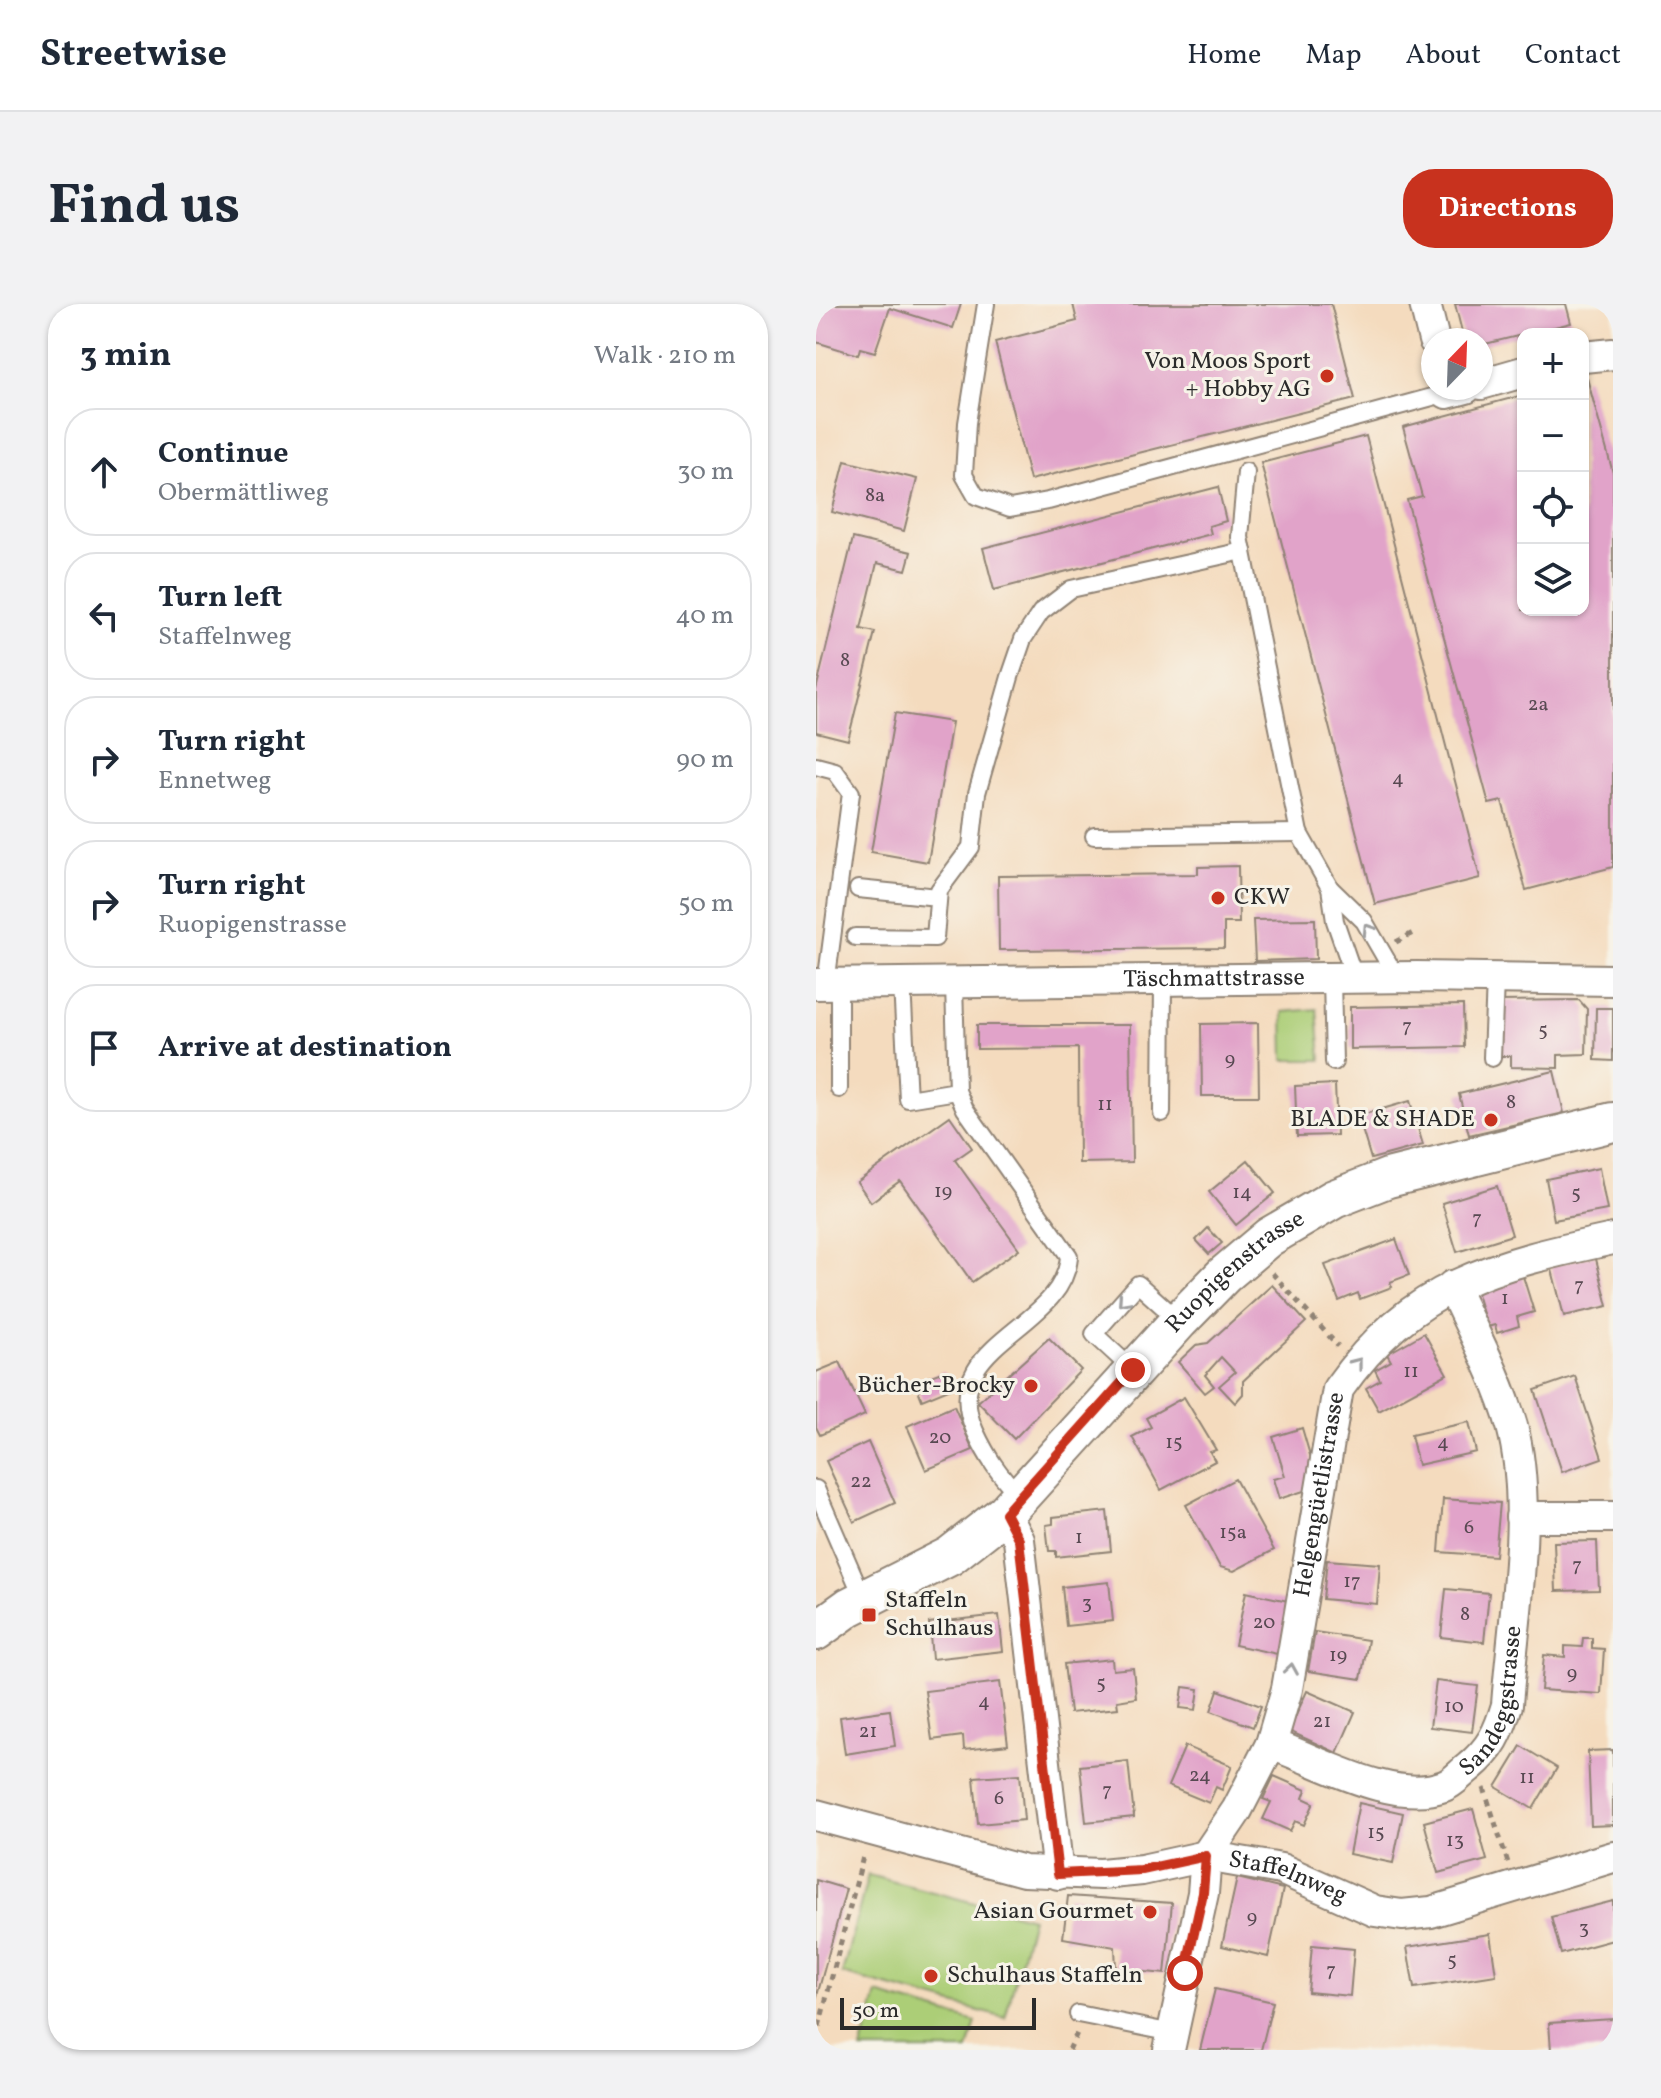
<!DOCTYPE html>
<html lang="en">
<head>
<meta charset="utf-8">
<style>
  :root { --surface:#fff; --page:#f2f2f3; --text:#1f2937; --muted:#747a83; --line:#e0e1e3; --accent:#c8321e }
  body { margin:0; font-family:Vollkorn,serif; background:var(--page); color:var(--text) }
  .controls { position:absolute; right:24px; top:24px; display:grid; overflow:hidden; border-radius:16px; box-shadow:0 2px 6px #0004 }
  .controls button { width:72px; height:72px; display:grid; place-items:center; padding:0; border:0; border-bottom:2px solid var(--line); background:var(--surface); color:var(--text); font:40px sans-serif }
  .compass { position:absolute; left:605px; top:24px; width:72px; height:72px; border-radius:50%; background:var(--surface); box-shadow:0 2px 6px #0004; rotate:23deg }
  .scale { position:absolute; left:24px; bottom:20px; width:196px; box-sizing:border-box; padding-left:8px; border:4px solid #2b2b2b; border-top:0; font-size:22px; line-height:28px; white-space:nowrap; color:#2b2b2b; -webkit-text-stroke:6px #f7f3e8; paint-order:stroke }
  .stop { position:absolute; width:24px; height:24px; margin:-18px; border:6px solid #c8321e; border-radius:50%; background:#fff }
  .stop.end { background:#c8321e; border-color:#fff; box-shadow:0 2px 8px #0008 }
  .list { margin:0; padding:0; list-style:none }
  h2 { display:flex; justify-content:space-between; align-items:center; height:104px; margin:0; padding:0 32px; font-size:34px }
  h2 small { font-size:26px; font-weight:400; color:var(--muted) }
  .list li { display:grid; grid-template-columns:52px 1fr auto; gap:24px; align-items:center; box-sizing:border-box; height:128px; margin:0 16px 16px; padding:0 16px; border:2px solid var(--line); border-radius:32px }
  .list b { display:block; font-size:30px; white-space:nowrap }
  .list p { margin:0; font-size:26px; white-space:nowrap; color:var(--muted) }
  .list em { font-size:26px; font-style:normal; color:var(--muted) }
  .icon { flex:none; width:44px; height:44px; fill:none; stroke:currentColor; stroke-width:2; stroke-linecap:round; stroke-linejoin:round }
  .map { position:relative; flex:none; width:797px; height:1746px; overflow:hidden; border-radius:32px }
  header { display:flex; align-items:center; gap:48px; box-sizing:border-box; height:112px; padding:0 40px; background:var(--surface); border-bottom:2px solid var(--line) }
  header strong { font-size:38px }
  nav { display:flex; gap:44px; margin-inline-start:auto; font-size:28px }
  .intro { display:flex; align-items:center; justify-content:space-between; box-sizing:border-box; height:192px; padding:0 48px }
  h1 { margin:0; font-size:56px }
  .button { padding:20px 36px; border-radius:32px; background:var(--accent); color:#fff; font-size:28px; font-weight:700 }
  main { display:flex; gap:48px; padding:0 48px }
  aside { flex:1; background:var(--surface); border-radius:32px; box-shadow:0 2px 6px #0004 }
  .map>svg:first-child { display:block }
</style>
</head>
<body>
<header>
<strong>Streetwise</strong>
<nav><a>Home</a><a>Map</a><a>About</a><a>Contact</a></nav>
</header>
<div class="intro"><h1>Find us</h1><a class="button">Directions</a></div>
<main>
<aside>
<h2>3 min<small>Walk · 210 m</small></h2>
<ul class="list">
<li><svg class="icon" aria-label="ahead" viewBox="0 0 24 24"><path d="M12 20V5M6 11l6-6 6 6"/></svg><div><b>Continue</b><p>Obermättliweg</p></div><em>30 m</em></li>
<li><svg class="icon" aria-label="left" viewBox="0 0 24 24"><path d="M17 20v-9H6M10 6l-5 5 5 5"/></svg><div><b>Turn left</b><p>Staffelnweg</p></div><em>40 m</em></li>
<li><svg class="icon" aria-label="right" viewBox="0 0 24 24"><path d="M7 20v-9h11M14 6l5 5-5 5"/></svg><div><b>Turn right</b><p>Ennetweg</p></div><em>90 m</em></li>
<li><svg class="icon" aria-label="right" viewBox="0 0 24 24"><path d="M7 20v-9h11M14 6l5 5-5 5"/></svg><div><b>Turn right</b><p>Ruopigenstrasse</p></div><em>50 m</em></li>
<li><svg class="icon" aria-label="arrive" viewBox="0 0 24 24"><path d="M6 21V4h12l-3 4 3 4H6"/></svg><div><b>Arrive at destination</b></div></li>
</ul>
</aside>
<div class="map">
<svg width="797" height="1746" viewBox="0 0 797 1746">
  <rect width="100%" height="100%" fill="#f7f3e8"/>
  <filter id="ink" filterUnits="userSpaceOnUse"><feTurbulence type="fractalNoise" baseFrequency=".0125" numOctaves="2"/><feDisplacementMap in="SourceGraphic" scale="16" xChannelSelector="R" yChannelSelector="G"/><feConvolveMatrix kernelMatrix="1 2 1 2 8 2 1 2 1" color-interpolation-filters="sRGB"/></filter>
  <filter id="wash" filterUnits="userSpaceOnUse"><feTurbulence type="fractalNoise" baseFrequency=".006" numOctaves="4" result="noise"/><feDisplacementMap in="SourceGraphic" scale="32" xChannelSelector="R" yChannelSelector="G"/><feGaussianBlur stdDeviation="1.8" result="paint"/><feColorMatrix in="noise" values="0 0 0 0 0 0 0 0 0 0 0 0 0 0 0 0 0 1.4 0 .05"/><feComposite in="paint" operator="in"/></filter>
  <g filter="url(#wash)">
    <rect width="100%" height="100%" fill="#f4dbbe"/>
    <g fill="#acce77" stroke="#6c7c51" stroke-width="2">
      <path d="M501,705L505,756H468L467,708Z"/>
      <path d="M52,1571L216,1614L189,1714L26,1670Z"/>
      <path d="M61,1690L160,1718L152,1746H45Z"/>
    </g>
    <g id="blocks">
      <g fill="#e1a3c9">
        <path d="M0,0H145L137,24L74,4L59,48L44,44L42,51L0,38Z"/>
        <path d="M257,0H515L539,95L214,176L179,38L261,17Z"/>
        <path d="M639,0H750L755,19L665,41V36H648Z"/>
        <path d="M771,74L797,169V563L710,586L686,497L673,500L591,196L606,192L587,123L707,91V306H767V75Z"/>
        <path d="M550,132L664,574L559,600L445,159Z"/>
        <path d="M29,157L101,175L88,227L16,208Z"/>
        <path d="M402,183L410,217L393,222L395,230L178,286L167,244Z"/>
        <path d="M37,234L95,248L90,266L61,259L45,325L59,328L32,436L0,428V386Z"/>
        <path d="M79,409L136,418L112,558L55,548Z"/>
        <path d="M422,562L423,619H408V644L183,646L182,572L382,570V563Z"/>
        <path d="M499,615L500,655L439,657L437,616Z"/>
        <path d="M763,696L771,705L770,750L742,751V764L695,763V752H683L684,697Z"/>
        <path d="M647,701L648,743L534,745V703Z"/>
        <path d="M780,704H797V757L779,756Z"/>
        <path d="M442,719L443,792H386L385,720Z"/>
        <path d="M161,721H314L316,858L263,859L262,744L161,745Z"/>
        <path d="M738,767L748,809L653,831L643,790Z"/>
        <path d="M519,780L521,831L481,832L479,782Z"/>
        <path d="M594,797L607,841L555,855L542,812Z"/>
        <path d="M134,812L156,844L139,856L203,945L156,978L84,877L55,898L41,878Z"/>
        <path d="M432,856L459,889L420,921L393,888Z"/>
        <path d="M783,864L791,906L738,916L730,875Z"/>
        <path d="M681,882L696,931L641,948L626,899Z"/>
        <path d="M392,924L406,939L393,950L380,936Z"/>
        <path d="M580,935L593,971L574,978L576,983L544,995L542,989L523,997L509,961Z"/>
        <path d="M779,951L792,1002L748,1012L735,962Z"/>
        <path d="M706,969L718,1008L701,1013L703,1022L681,1029L679,1021L671,1023L659,983Z"/>
        <path d="M456,981L490,1018L427,1077V1090L419,1099L403,1082L419,1068L405,1053L389,1071L398,1082L389,1089L362,1058L380,1041L392,1039Z"/>
        <path d="M608,1029L631,1070L563,1107L550,1084L564,1076L559,1066L575,1057L571,1050Z"/>
        <path d="M233,1034L265,1066L198,1135L162,1098Z"/>
        <path d="M24,1058L49,1111L4,1131L0,1123V1068Z"/>
        <path d="M128,1067L135,1084L106,1096L99,1078Z"/>
        <path d="M759,1072L786,1154L746,1168L719,1086Z"/>
        <path d="M368,1093L400,1146L394,1148L399,1157L345,1186L316,1133L335,1123L330,1114Z"/>
        <path d="M138,1102L157,1146L110,1166L91,1122Z"/>
        <path d="M653,1118L660,1148L602,1161L595,1131Z"/>
        <path d="M486,1124L503,1182L463,1195L457,1175L469,1172L457,1133Z"/>
        <path d="M52,1138L79,1199L38,1218L10,1157Z"/>
        <path d="M419,1175L458,1246L418,1267L404,1263L370,1201Z"/>
        <path d="M627,1195L684,1199L679,1252L623,1248Z"/>
        <path d="M291,1207L295,1247L240,1253V1247H233L230,1221L237,1220V1213Z"/>
        <path d="M781,1237L783,1286L740,1287L738,1238Z"/>
        <path d="M511,1256L564,1260L561,1300L507,1295Z"/>
        <path d="M293,1278L297,1317L250,1322L246,1283Z"/>
        <path d="M630,1285L673,1289L668,1338L625,1333Z"/>
        <path d="M430,1288L477,1298L466,1351L419,1341Z"/>
        <path d="M183,1311L187,1347L116,1355L113,1319Z"/>
        <path d="M499,1328L552,1336L545,1375L492,1367Z"/>
        <path d="M767,1334H776V1344L788,1345L785,1390L725,1386L728,1351L749,1353V1342L766,1343Z"/>
        <path d="M296,1355L297,1366L317,1364L320,1394L301,1397L302,1404L254,1409L248,1360Z"/>
        <path d="M620,1377L662,1382L656,1428L614,1423Z"/>
        <path d="M184,1378L192,1441L148,1446L147,1432L116,1436L109,1387Z"/>
        <path d="M367,1383L383,1385L380,1406L364,1404Z"/>
        <path d="M402,1386L445,1402L437,1423L395,1407Z"/>
        <path d="M491,1387L539,1408L521,1449L473,1427Z"/>
        <path d="M74,1406L79,1442L29,1450L24,1413Z"/>
        <path d="M369,1442L416,1462L406,1486L400,1483L393,1499L352,1482Z"/>
        <path d="M705,1442L741,1464L717,1505L680,1483Z"/>
        <path d="M797,1446V1521L775,1522L772,1447Z"/>
        <path d="M312,1457L318,1513L270,1518L264,1462Z"/>
        <path d="M204,1470L208,1516L162,1520L158,1473Z"/>
        <path d="M458,1472L490,1486L487,1494L498,1499L488,1521L479,1517L474,1527L447,1515L455,1498L447,1495Z"/>
        <path d="M543,1499L587,1509L577,1559L533,1550Z"/>
        <path d="M657,1505L671,1556L622,1569L608,1518Z"/>
        <path d="M421,1574L467,1585L452,1653L406,1642Z"/>
        <path d="M0,1576L30,1585L1,1692L0,1691Z"/>
        <path d="M252,1592L356,1599L349,1670L300,1665L299,1643L247,1634Z"/>
        <path d="M797,1597V1636L745,1650L735,1613Z"/>
        <path d="M674,1630L680,1671L598,1684L591,1643Z"/>
        <path d="M496,1641L538,1645L534,1692L492,1688Z"/>
        <path d="M399,1685L457,1698L445,1746H384Z"/>
        <path d="M797,1715V1746H735L733,1719Z"/>
      </g>
    </g>
  </g>
  <g filter="url(#ink)">
    <use href="#blocks" fill-opacity="0" stroke="#908374" stroke-width="2"/>
    <g fill="none" stroke-linecap="round" stroke-linejoin="round">
      <defs>
        <g id="service">
          <path d="M170,0L151,119L148,171L160,192L194,204L232,197L631,89"/>
          <path d="M430,168L424,233L483,529L514,584L548,617L581,674"/>
          <path d="M0,462L19,467L35,489L10,680"/>
          <path d="M278,532L483,529"/>
          <path d="M514,584L519,617L539,675"/>
          <path d="M42,585L122,593"/>
          <path d="M39,633L119,634L123,586L155,543L161,489L194,373L207,335L225,308L255,285L427,247"/>
          <path d="M516,675L518,758"/>
          <path d="M23,680V785"/>
          <path d="M86,680L92,795L141,787"/>
          <path d="M138,680L141,787L149,805L253,952C249,1025 119,1039 159,1127C171,1153 183,1171 204,1192"/>
          <path d="M676,754L679,675"/>
          <path d="M346,809L347,677"/>
          <path d="M317,1066L278,1030L322,980L363,1017"/>
          <path d="M0,1185L48,1296"/>
          <path d="M262,1710L357,1729"/>
        </g>
        <g id="minor">
          <path d="M609,0L618,36"/>
          <path d="M767,53L797,50"/>
          <path d="M665,80L707,68"/>
          <path d="M630,84L631,89L650,84"/>
          <path id="s1" d="M0,680L601,673L797,676"/>
          <path d="M189,1209L203,1236L242,1570"/>
          <path d="M705,1213H797"/>
          <path id="s2" d="M455,1440C504,1457 577,1501 628,1482C637,1479 645,1469 653,1463C675,1445 683,1428 691,1401C697,1316 718,1204 696,1122C682,1073 657,1028 636,982"/>
          <path id="s3" d="M0,1511L208,1567L285,1570L326,1566L390,1552L465,1565L559,1607L586,1611L615,1608L797,1553"/>
          <path id="s4" d="M390,1552L421,1506L455,1440L471,1385L522,1085C596,980 677,961 797,935"/>
          <path d="M353,1746L387,1589L390,1552"/>
        </g>
        <g id="tertiary">
          <path id="s5" d="M0,1327L33,1303L134,1252L189,1209L363,1017L408,971L453,933L518,895L572,874L797,818"/>
        </g>
      </defs>
      <use href="#service" stroke="#908374" stroke-width="20"/>
      <use href="#minor" stroke="#908374" stroke-width="34"/>
      <use href="#tertiary" stroke="#908374" stroke-width="42"/>
      <g stroke="#908374" stroke-width="5" stroke-dasharray="6 6" stroke-linecap="butt">
        <path d="M580,638L597,629"/>
        <path d="M456,969L522,1042"/>
        <path d="M668,1484L692,1559"/>
        <path d="M0,1734L48,1549"/>
        <path d="M253,1746L261,1729"/>
      </g>
      <use href="#service" stroke="#fff" stroke-width="16"/>
      <use href="#minor" stroke="#fff" stroke-width="30"/>
      <use href="#tertiary" stroke="#fff" stroke-width="38"/>
    </g>
    <defs><path id="oneway-chevron" d="M-2-3.5L2.5 0L-2 3.5" fill="none" stroke-width="1.6" stroke-linecap="round" stroke-linejoin="round" transform="scale(2)"/></defs>
    <g stroke="#a0a0a0">
      <use href="#oneway-chevron" transform="translate(552 625) rotate(-123)"/>
      <use href="#oneway-chevron" transform="translate(307 997) rotate(132)"/>
      <use href="#oneway-chevron" transform="translate(541 1059) rotate(-52)"/>
      <use href="#oneway-chevron" transform="translate(475 1365) rotate(-81)"/>
    </g>
  </g>
  <g fill="none" stroke-linecap="round" stroke-linejoin="round" filter="url(#ink)">
    <path stroke="#c8321e" stroke-width="10" d="M317,1066L189,1209L203,1236L242,1570L326,1566L390,1552L387,1589L369,1669"/>
  </g>
  <g fill="#c8321e" stroke="#f7f3e8" stroke-width="3">
    <circle cx="511" cy="72" r="8"/>
    <circle cx="402" cy="594" r="8"/>
    <circle cx="675" cy="816" r="8"/>
    <circle cx="215" cy="1082" r="8"/>
    <rect x="45" y="1303" width="16" height="16" rx="4"/>
    <circle cx="334" cy="1608" r="8"/>
    <circle cx="115" cy="1672" r="8"/>
  </g>
  <g text-anchor="middle" dominant-baseline="central" stroke-width="6" stroke-linejoin="round" paint-order="stroke">
    <g font-size="20" fill="#584952">
      <text x="59" y="192">8a</text>
      <text x="29" y="357">8</text>
      <text x="722" y="401">2a</text>
      <text x="582" y="475">4</text>
      <text x="591" y="723">7</text>
      <text x="727" y="727">5</text>
      <text x="414" y="756">9</text>
      <text x="695" y="799">8</text>
      <text x="289" y="801">11</text>
      <text x="127" y="888">19</text>
      <text x="426" y="889">14</text>
      <text x="760" y="890">5</text>
      <text x="661" y="915">7</text>
      <text x="763" y="982">7</text>
      <text x="689" y="995">1</text>
      <text x="595" y="1068">11</text>
      <text x="124" y="1134">20</text>
      <text x="358" y="1139">15</text>
      <text x="627" y="1139">4</text>
      <text x="45" y="1178">22</text>
      <text x="653" y="1224">6</text>
      <text x="417" y="1229">15a</text>
      <text x="263" y="1234">1</text>
      <text x="761" y="1262">7</text>
      <text x="536" y="1278">17</text>
      <text x="271" y="1300">3</text>
      <text x="649" y="1311">8</text>
      <text x="448" y="1319">20</text>
      <text x="522" y="1352">19</text>
      <text x="756" y="1370">9</text>
      <text x="285" y="1380">5</text>
      <text x="168" y="1398">4</text>
      <text x="638" y="1403">10</text>
      <text x="506" y="1418">21</text>
      <text x="52" y="1428">21</text>
      <text x="384" y="1472">24</text>
      <text x="711" y="1474">11</text>
      <text x="291" y="1487">7</text>
      <text x="183" y="1495">6</text>
      <text x="560" y="1529">15</text>
      <text x="639" y="1537">13</text>
      <text x="436" y="1614">9</text>
      <text x="768" y="1625">3</text>
      <text x="636" y="1657">5</text>
      <text x="515" y="1667">7</text>
    </g>
    <g font-size="24" fill="#2b2b2b" stroke="#f7f3e8" text-anchor="end">
      <text x="495" y="58">Von Moos Sport<tspan x="495" dy="28">+ Hobby AG</tspan></text>
      <text x="418" y="594" text-anchor="start">CKW</text>
      <text x="659" y="816">BLADE &amp; SHADE</text>
      <text x="199" y="1082">Bücher-Brocky</text>
      <text x="69" y="1297" text-anchor="start">Staffeln<tspan x="69" dy="28">Schulhaus</tspan></text>
      <text x="318" y="1608">Asian Gourmet</text>
      <text x="131" y="1672" text-anchor="start">Schulhaus Staffeln</text>
    </g>
    <g font-size="24" fill="#2b2b2b" stroke="#f7f3e8">
      <text stroke="none"><textPath href="#s1" startOffset="398">Täschmattstrasse</textPath></text>
      <text stroke="none"><textPath href="#s5" startOffset="558">Ruopigenstrasse</textPath></text>
      <text stroke="none"><textPath href="#s4" startOffset="384">Helgengüetlistrasse</textPath></text>
      <text stroke="none"><textPath href="#s2" startOffset="286">Sandeggstrasse</textPath></text>
      <text stroke="none"><textPath href="#s3" startOffset="484">Staffelnweg</textPath></text>
    </g>
  </g>
</svg>
<div class="controls">
<button>+</button>
<button>−</button>
<button><svg class="icon" aria-label="locate" viewBox="0 0 24 24"><circle cx="12" cy="12" r="6"/><path d="M12 2v4M12 18v4M2 12h4M18 12h4"/></svg></button>
<button><svg class="icon" aria-label="layers" viewBox="0 0 24 24"><path d="M12 4l9 5-9 5-9-5zM3 14l9 5 9-5"/></svg></button>
</div>
<svg class="compass" viewBox="-18 -18 36 36"><path d="M0-13l5 13h-10z" fill="#e53935"/><path d="M0 13l5-13h-10z" fill="#747a83"/></svg>
<div class="scale">50 m</div>
<div class="stop" style="left:369px;top:1669px"></div>
<div class="stop end" style="left:317px;top:1066px"></div>
</div>
</main>
</body>
</html>
